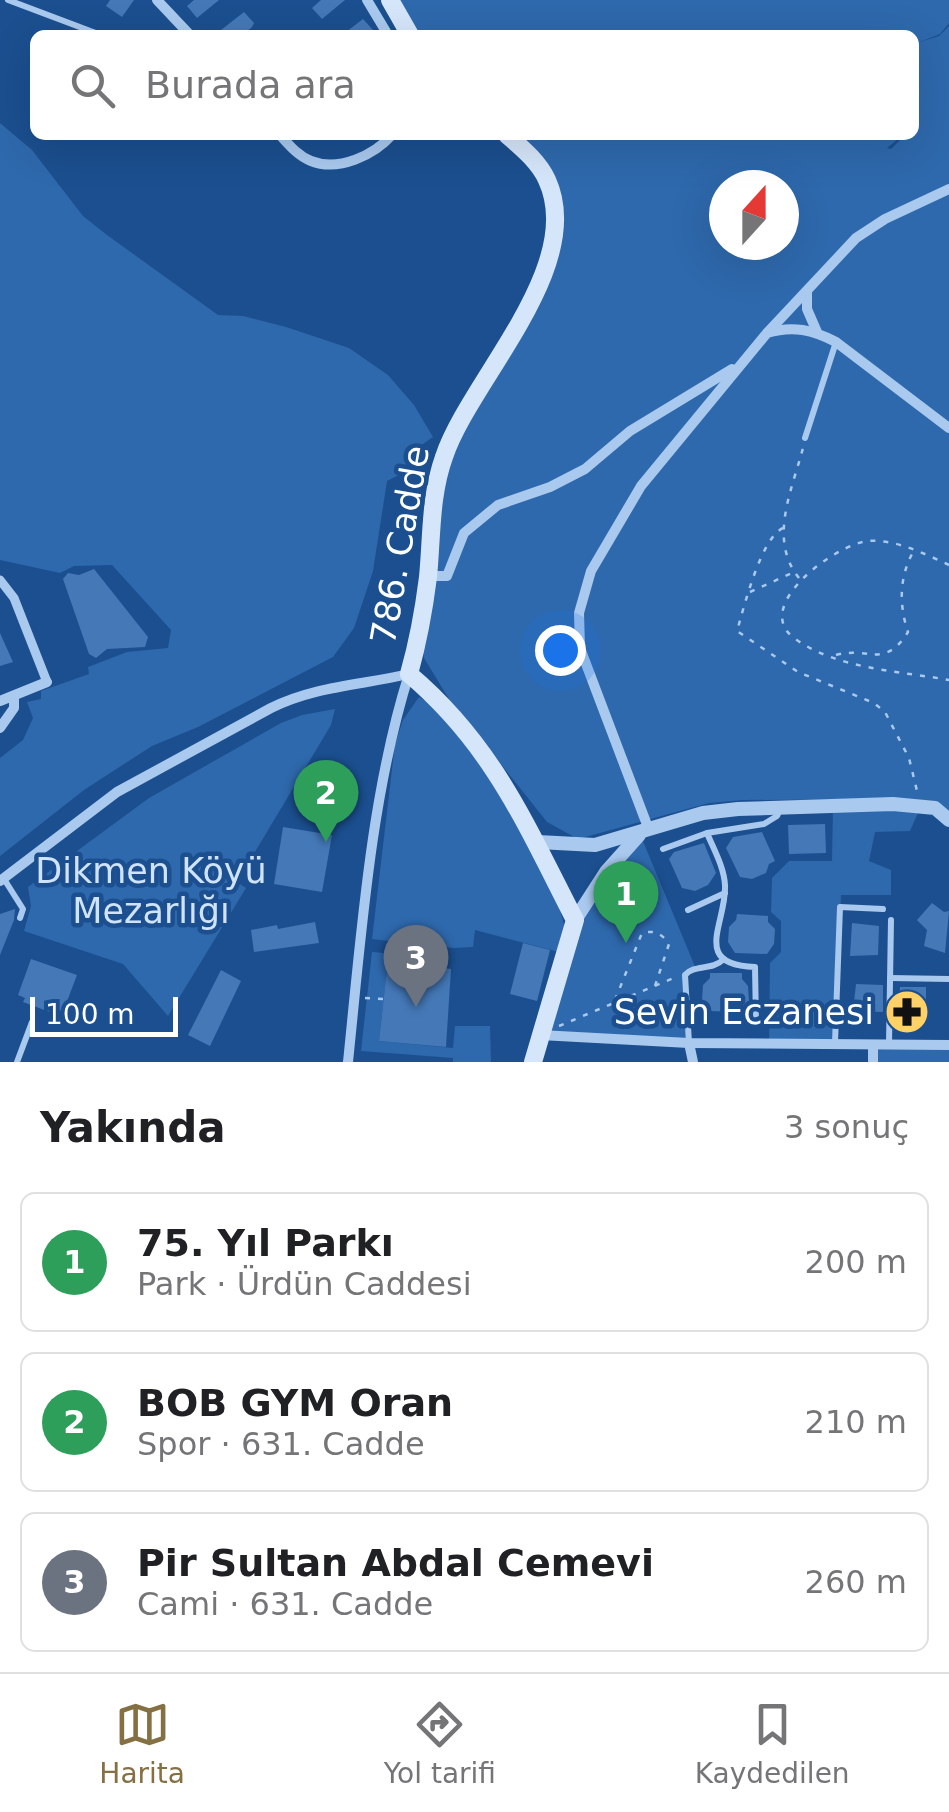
<!DOCTYPE html>
<html lang="tr">
<head>
<meta charset="utf-8">
<style>
  :root { --surface:#fff; --page:#f6f6f6; --text:#202124; --muted:#757577; --line:#e0e0e0; --accent:#847042 }
  body { margin:0; font-family:"DejaVu Sans",sans-serif; background:var(--page); color:var(--text) }
  .compass { position:absolute; left:709px; top:170px; width:90px; height:90px; border-radius:50%; background:var(--surface); box-shadow:0 10px 40px #0002; rotate:21deg }
  .scale { position:absolute; left:30px; bottom:25px; width:148px; box-sizing:border-box; padding-left:10px; border:5px solid #fff; border-top:0; font-size:28px; line-height:35px; white-space:nowrap; color:#fff; -webkit-text-stroke:8px #1b4f8f; paint-order:stroke }
  .you { position:absolute; left:560px; top:650px; width:35px; height:35px; margin:-25px; border:8px solid #fff; border-radius:50%; background:#1a73e8; box-shadow:0 0 0 15px #1a73e833 }
  .badge { display:grid; place-items:center; width:65px; height:65px; border-radius:50%; background:var(--accent); color:#fff; font-size:32px; font-weight:700 }
  .pin { position:absolute; translate:-50% -82px; filter:drop-shadow(0 2px 5px #0008) }
  .pin::after { content:''; position:absolute; top:52px; width:35px; height:30px; background:inherit; clip-path:polygon(0 0,100% 0,50% 100%) }
  .list { margin:0; padding:0; list-style:none }
  h2 { display:flex; justify-content:space-between; align-items:center; height:130px; margin:0; padding:0 40px; font-size:42px }
  h2 small { font-size:32px; font-weight:400; color:var(--muted) }
  .list li { display:grid; grid-template-columns:65px 1fr auto; gap:30px; align-items:center; box-sizing:border-box; height:140px; margin:0 20px 20px; padding:0 20px; border:2px solid var(--line); border-radius:15px }
  .list b { display:block; font-size:38px; white-space:nowrap }
  .list p { margin:0; font-size:32px; white-space:nowrap; color:var(--muted) }
  .list em { font-size:32px; font-style:normal; color:var(--muted) }
  .icon { flex:none; width:55px; height:55px; fill:none; stroke:currentColor; stroke-width:2; stroke-linecap:round; stroke-linejoin:round }
  .map { position:relative; flex:none; width:949px; height:1062px; overflow:hidden }
  .search { position:absolute; background:var(--surface); box-shadow:0 10px 40px #0002; left:30px; right:30px; top:30px; height:110px; display:flex; align-items:center; gap:25px; box-sizing:border-box; padding:0 35px; border-radius:15px; color:var(--muted); font-size:38px }
  .sheet { height:610px; background:var(--surface) }
  nav { display:flex; justify-content:space-around; align-items:center; box-sizing:border-box; height:140px; border-top:2px solid var(--line); background:var(--surface); font-size:28px; color:var(--muted) }
  nav a { display:grid; justify-items:center; gap:5px }
  nav .on { color:var(--accent) }
  .map>svg:first-child { display:block }
</style>
</head>
<body>
<div class="map">
<svg width="949" height="1062" viewBox="0 0 949 1062">
  <rect width="100%" height="100%" fill="#1b4f8f"/>
  <g fill="#2e69ad" fill-rule="evenodd">
    <path d="M393,0H949V23L940,34L920,42L939,36L949,26V812L899,799L743,800L709,803L578,839L547,822L449,699L424,658L422,637L442,489L463,426L490,389L536,303L553,199L509,135H903L887,148L891,149L905,135H914V35H413ZM724,185H784V245H724Z"/>
    <path d="M0,123L32,150L83,216L107,235L218,315L243,316L286,327L349,348L388,375L414,405L433,437L410,453L403,473L387,481L373,571L354,628L333,657L198,727L152,746L84,790L0,856V758L23,740L33,718L27,702L41,699V691L89,674L88,667L127,652L168,648L171,630L112,565L74,566L60,573L0,560Z"/>
    <path d="M419,697C465,718 558,879 565,930C566,937 562,945 559,952L475,930L473,947L454,948L372,939L395,744L403,720Z"/>
    <path d="M335,709L331,725L237,882L246,888L168,1016L123,964L24,931L31,906L28,887L149,798L281,723L302,715Z"/>
    <path d="M833,806H921L910,831L875,832L869,861L891,870V895H841L835,1044H769L770,963L781,952V921L771,912L772,878L789,861H832Z"/>
    <path d="M640,834L696,969L687,971L689,1043L539,1035L575,920Z"/>
    <path d="M372,952L448,958L447,965L388,961L379,1041L453,1048L455,1026H490L491,1062H453V1058L361,1051Z"/>
    <rect x="873" y="1045" width="76" height="17"/>
  </g>
  <g fill="#4478b7">
    <path d="M110,0H134L122,17L106,6Z"/>
    <path d="M194,0H219L197,18L187,6Z"/>
    <path d="M321,0H345L322,19L312,8Z"/>
    <path d="M244,12L254,23L252,27L243,35H226L221,30Z"/>
    <path d="M363,19L373,30L366,35H342Z"/>
    <path d="M94,569L148,637L145,647L107,649L96,658L89,654L63,579L68,573L79,575Z"/>
    <path d="M0,633L13,662L0,666Z"/>
    <path d="M825,824L826,853L789,854L788,825Z"/>
    <path d="M283,827L332,835L322,892L274,884Z"/>
    <path d="M762,832L775,861L769,864L766,873L752,879L740,877L726,848L733,837Z"/>
    <path d="M704,843L716,873L708,885L695,891L682,888L669,859L674,852Z"/>
    <path d="M932,903L944,912L949,911L945,953L924,946L927,930L917,920Z"/>
    <path d="M15,909L14,920L0,955V914Z"/>
    <path d="M737,914L768,916V922L775,929L774,944L767,954L735,953L728,942L729,927L736,920Z"/>
    <path d="M315,922L319,943L254,952L251,930L277,925L278,929Z"/>
    <path d="M852,923L879,926L878,955L850,956Z"/>
    <path d="M523,943L550,950L537,1001L510,994Z"/>
    <path d="M31,959L77,975L63,1012L57,1009L55,1014L23,1002L25,998L18,995Z"/>
    <path d="M388,960L451,969L446,1047L379,1041Z"/>
    <path d="M221,970L241,981L210,1046L188,1035Z"/>
    <path d="M710,973H742V979L748,986L749,1001L741,1012L709,1011L702,1000L703,985L710,978Z"/>
    <path d="M856,984L883,985V1012L853,1011Z"/>
    <path d="M900,987H926V1016H899Z"/>
    <path d="M812,1011H827L826,1026L812,1025Z"/>
  </g>
  <g fill="none" stroke-linecap="round" stroke-linejoin="round">
    <g stroke="#a9c9ee" stroke-width="2.5" stroke-dasharray="5 8" stroke-linecap="butt">
      <path d="M783,528C761,538 744,607 737,631L798,672L874,703L885,712L909,758L918,795"/>
      <path d="M949,565C925,554 896,539 868,541C836,544 751,606 794,638C836,669 899,671 949,680"/>
      <path d="M799,578C768,540 792,490 803,448"/>
      <path d="M750,592L792,573"/>
      <path d="M836,655C868,646 884,670 908,632C899,605 899,578 913,552"/>
      <path d="M655,986L669,944C661,933 655,930 642,933L615,1000L623,1008L663,1017L673,1031"/>
      <path d="M365,998L383,999"/>
      <path d="M559,1026L676,977"/>
    </g>
    <g stroke="#a9c9ee" stroke-width="6">
      <path d="M8,0L101,35"/>
      <path d="M805,438L836,342"/>
      <path d="M707,833C714,850 724,867 725,885C727,923 690,965 755,967L756,1023"/>
      <path d="M663,849L707,833L764,824L777,816L781,808"/>
      <path d="M4,879L23,909L20,918"/>
      <path d="M688,910L725,893"/>
      <path d="M890,978L949,979"/>
      <path d="M689,1043L685,975C694,964 712,971 724,959"/>
      <path d="M835,1043L840,907L883,909"/>
      <path d="M889,1044L891,920"/>
      <path d="M17,1062L32,1022"/>
    </g>
    <path stroke="#a9c9ee" stroke-width="9" d="M0,580L14,598L47,682"/>
    <g stroke="#a9c9ee" stroke-width="10">
      <path d="M157,0L190,35"/>
      <path d="M367,0L388,35"/>
      <path d="M280,135C289,145 298,156 311,161C339,172 374,155 392,135"/>
      <path d="M807,291V309L817,332"/>
      <path d="M768,332L856,238L885,219L949,189"/>
      <path d="M428,576H447L464,533L498,505L550,487L585,469L630,431L732,369"/>
      <path d="M0,701L47,682"/>
      <path d="M0,728L14,708V696"/>
      <path d="M649,830L580,648L579,613L591,571L641,486L767,333C793,325 813,330 836,342L949,428"/>
      <path d="M0,881L117,792L271,708C315,686 362,685 409,674"/>
      <path d="M540,1035L689,1043L949,1045"/>
      <path d="M689,1043L693,1062"/>
      <path d="M873,1045V1062"/>
      <path d="M348,1062C361,936 371,794 409,674"/>
    </g>
    <g stroke="#a9c9ee" stroke-width="14">
      <path d="M538,842L595,845L703,813L738,809L893,804L935,808L949,820"/>
      <path d="M575,920L606,872L639,835"/>
    </g>
    <g stroke="#d6e6fa" stroke-width="18">
      <path d="M390,0L410,35"/>
      <path d="M507,135C522,148 539,162 547,180C587,267 469,381 444,457C430,496 432,536 428,577C424,609 418,642 409,674C493,745 526,825 575,920L533,1062"/>
    </g>
  </g>
  <defs>
    <symbol id="pharmacy-disc" viewBox="-11 -11 22 22"><circle r="9.5" fill="#ffd166" stroke="#1b4f8f"/><path d="M-2-6h4v4h4v4h-4v4h-4v-4h-4v-4h4Z" fill="#111"/></symbol>
  </defs>
  <g fill-rule="evenodd">
    <use href="#pharmacy-disc" x="882" y="987" width="50" height="50"/>
  </g>
  <g text-anchor="middle" dominant-baseline="central" stroke-width="9" stroke-linejoin="round" paint-order="stroke">
    <g font-size="35" fill="#fff" stroke="#1b4f8f">
      <text transform="translate(400 545) rotate(-80)">786. Cadde</text>
    </g>
    <g font-size="35" fill="#cfe3fa" stroke="#1b4f8f">
      <text x="151" y="871">Dikmen Köyü<tspan x="151" dy="40">Mezarlığı</tspan></text>
    </g>
    <g font-size="35" fill="#fff" stroke="#1b4f8f" text-anchor="end">
      <text x="874" y="1012">Sevin Eczanesi</text>
    </g>
  </g>
</svg>
<svg class="compass" viewBox="-18 -18 36 36"><path d="M0-13l5 13h-10z" fill="#e53935"/><path d="M0 13l5-13h-10z" fill="#757577"/></svg>
<div class="scale">100 m</div>
<div class="you"></div>
<div class="pin badge" style="left:626px;top:943px;background:#2e9e5b">1</div>
<div class="pin badge" style="left:326px;top:842px;background:#2e9e5b">2</div>
<div class="pin badge" style="left:416px;top:1007px;background:#6b7280">3</div>
<div class="search"><svg class="icon" aria-label="search" viewBox="0 0 24 24"><circle cx="10" cy="10" r="6"/><path d="M15 15l6 6"/></svg>Burada ara</div>
</div>
<section class="sheet">
<h2>Yakında<small>3 sonuç</small></h2>
<ul class="list">
<li><span class="badge" style="background:#2e9e5b">1</span><div><b>75. Yıl Parkı</b><p>Park · Ürdün Caddesi</p></div><em>200 m</em></li>
<li><span class="badge" style="background:#2e9e5b">2</span><div><b>BOB GYM Oran</b><p>Spor · 631. Cadde</p></div><em>210 m</em></li>
<li><span class="badge" style="background:#6b7280">3</span><div><b>Pir Sultan Abdal Cemevi</b><p>Cami · 631. Cadde</p></div><em>260 m</em></li>
</ul>
</section>
<nav>
<a class="on"><svg class="icon" aria-label="map" viewBox="0 0 24 24"><path d="M3 6l6-2 6 2 6-2v14l-6 2-6-2-6 2zM9 4v14M15 6v14"/></svg>Harita</a>
<a><svg class="icon" aria-label="directions" viewBox="0 0 24 24"><path d="M12 3l9 9-9 9-9-9zM9 14v-3h6M13 9l2 2-2 2"/></svg>Yol tarifi</a>
<a><svg class="icon" aria-label="saved" viewBox="0 0 24 24"><path d="M7 4h10v16l-5-4-5 4z"/></svg>Kaydedilen</a>
</nav>
</body>
</html>
